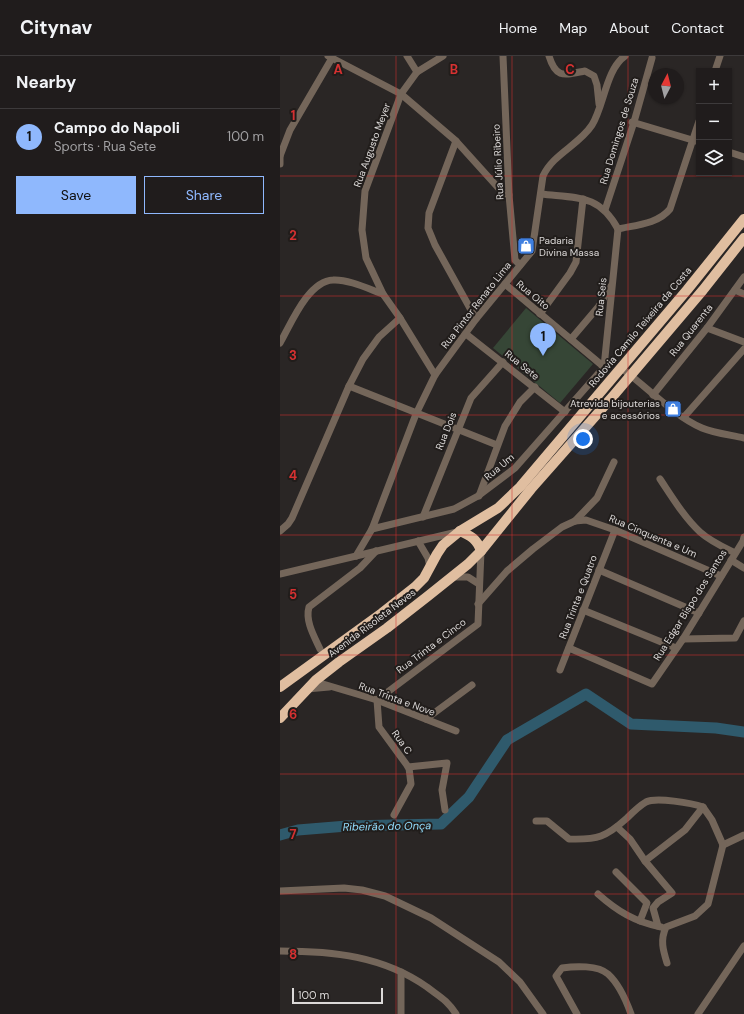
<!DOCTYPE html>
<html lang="en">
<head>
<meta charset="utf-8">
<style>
  :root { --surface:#201c1c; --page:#2d2929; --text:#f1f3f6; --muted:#a2a1a3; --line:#3d3a3b; --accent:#8fb8fd }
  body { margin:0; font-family:"DM Sans",sans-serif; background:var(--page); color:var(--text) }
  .controls { position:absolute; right:12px; top:12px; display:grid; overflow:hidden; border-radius:0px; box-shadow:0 1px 3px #0004 }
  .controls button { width:36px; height:36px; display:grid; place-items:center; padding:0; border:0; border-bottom:1px solid var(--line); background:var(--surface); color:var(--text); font:20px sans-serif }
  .compass { position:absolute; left:368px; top:12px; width:36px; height:36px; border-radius:50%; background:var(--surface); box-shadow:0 1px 3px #0004; rotate:7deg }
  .scale { position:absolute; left:12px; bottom:10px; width:91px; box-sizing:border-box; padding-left:4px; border:2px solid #dcd9d8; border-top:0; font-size:11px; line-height:14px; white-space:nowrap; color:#dcd9d8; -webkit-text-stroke:3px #211d1b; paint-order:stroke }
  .you { position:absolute; left:303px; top:383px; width:14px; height:14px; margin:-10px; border:3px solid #fff; border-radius:50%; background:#1a73e8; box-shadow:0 0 0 6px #1a73e833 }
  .badge { display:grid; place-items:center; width:26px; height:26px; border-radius:50%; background:var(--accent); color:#111; font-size:13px; font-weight:700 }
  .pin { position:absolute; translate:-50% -33px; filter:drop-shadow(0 1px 2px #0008) }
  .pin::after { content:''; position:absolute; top:21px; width:14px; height:12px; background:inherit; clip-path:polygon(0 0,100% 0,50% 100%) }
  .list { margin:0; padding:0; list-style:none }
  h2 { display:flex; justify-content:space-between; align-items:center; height:52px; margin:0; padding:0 16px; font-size:17px }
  h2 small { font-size:13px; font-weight:400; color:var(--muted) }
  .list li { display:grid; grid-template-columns:26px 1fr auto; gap:12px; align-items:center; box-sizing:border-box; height:56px; padding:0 16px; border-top:1px solid var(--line) }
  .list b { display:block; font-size:15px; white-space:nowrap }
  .list p { margin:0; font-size:13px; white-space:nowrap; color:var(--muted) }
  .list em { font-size:13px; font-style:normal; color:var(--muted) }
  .actions { display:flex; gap:8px; padding:12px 16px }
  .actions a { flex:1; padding:9px 0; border:1px solid var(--accent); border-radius:0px; text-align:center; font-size:14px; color:var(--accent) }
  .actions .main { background:var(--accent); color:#111 }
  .icon { flex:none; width:22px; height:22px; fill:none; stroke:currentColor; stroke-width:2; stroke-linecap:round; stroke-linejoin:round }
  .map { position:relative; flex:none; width:464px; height:958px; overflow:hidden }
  header { display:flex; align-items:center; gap:24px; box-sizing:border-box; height:56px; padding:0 20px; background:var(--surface); border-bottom:1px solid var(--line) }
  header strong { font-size:19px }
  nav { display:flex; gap:22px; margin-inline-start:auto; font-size:14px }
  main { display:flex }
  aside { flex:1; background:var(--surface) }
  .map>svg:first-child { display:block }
</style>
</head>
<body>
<header>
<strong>Citynav</strong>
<nav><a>Home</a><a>Map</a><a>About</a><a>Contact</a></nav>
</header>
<main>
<aside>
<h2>Nearby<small></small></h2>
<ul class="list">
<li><span class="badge">1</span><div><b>Campo do Napoli</b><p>Sports · Rua Sete</p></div><em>100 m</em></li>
</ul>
<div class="actions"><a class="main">Save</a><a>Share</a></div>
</aside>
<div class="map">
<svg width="464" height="958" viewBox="0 0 464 958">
  <rect width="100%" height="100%" fill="#2a2625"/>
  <path fill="#364636" d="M246,252L313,308L280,347L213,292Z"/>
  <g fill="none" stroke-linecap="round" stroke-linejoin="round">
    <path stroke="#2f5a6c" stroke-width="11" d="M0,779L18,774L67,770L161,768L189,741L227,684L306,638L351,668L436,672L464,676"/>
    <g stroke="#74665a" stroke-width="7">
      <path d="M48,0L121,38L176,85L222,136L229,139"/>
      <path d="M127,0L137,16"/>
      <path d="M223,0L229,139L235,204L240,209"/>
      <path d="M269,0C276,23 284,19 305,15L314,20L317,29L319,48"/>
      <path d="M435,15L440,0"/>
      <path d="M352,66L419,86"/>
      <path d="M176,85L149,157L148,172L155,189L196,263"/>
      <path d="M449,96L464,101"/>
      <path d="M0,100L10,74L52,2"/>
      <path d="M0,108V100"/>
      <path d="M261,138C297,142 319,138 338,173"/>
      <path d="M325,154L354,66L372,2"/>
      <path d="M338,173C356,169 378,168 390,153L419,65"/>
      <path d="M225,228L324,311"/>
      <path d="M455,234L464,238"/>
      <path d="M260,258L290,217L296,206L303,143"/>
      <path d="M427,272L464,286"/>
      <path d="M186,278L285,356"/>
      <path d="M291,283L319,250L330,231"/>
      <path d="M0,287C11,268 28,225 53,224C68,223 89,233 103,238"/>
      <path d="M324,311L338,173"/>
      <path d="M341,312C366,330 394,360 422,372C434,377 451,379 464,382"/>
      <path d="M155,319L120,262L103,238L86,202L82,174L85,135L121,38L137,16L163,0"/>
      <path d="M69,330L217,389"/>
      <path d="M373,339L427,272L464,221"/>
      <path d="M404,361L464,293"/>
      <path d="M380,423C392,441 404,461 420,476C430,485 443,491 455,497"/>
      <path d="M199,440L225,370L240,346L255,331"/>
      <path d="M143,461L191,342L223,306"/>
      <path d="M295,465L317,442L334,406"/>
      <path d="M92,473L174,453L198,440L235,412L324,311"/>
      <path d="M0,475L8,468L12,462L69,330L83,303L99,281L120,262"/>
      <path d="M138,485L148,502L150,511"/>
      <path d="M76,500L92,473L136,358L155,319L196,263L252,195L263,120C273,98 299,89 312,69C324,50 326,13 345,0"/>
      <path d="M451,504L464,512"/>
      <path d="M319,514L419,557"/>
      <path d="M0,518L177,476"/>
      <path d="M172,521H188L199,528"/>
      <path d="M198,548L227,515L253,493L282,471L295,465L306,464L335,474L441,520"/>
      <path d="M303,554L396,592"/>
      <path d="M403,583L455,582L464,565"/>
      <path d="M289,592L372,628L403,583L463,485L464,481"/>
      <path d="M40,593C34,580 25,565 29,551L80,512L96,495"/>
      <path d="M280,614L335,474"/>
      <path d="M36,624L43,628L97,644L176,675"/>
      <path d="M27,633L49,631"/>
      <path d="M146,663L192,629"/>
      <path d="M128,711L167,707L162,734L165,754"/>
      <path d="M114,759L131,728L129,712L99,671L97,644L198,568L201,495"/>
      <path d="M256,765H267L289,783C318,784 326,781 347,762C353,756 359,750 366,746C376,741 412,747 423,751L432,764L443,789"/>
      <path d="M337,771L350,783L365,805L392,837L378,846L373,852L378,870"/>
      <path d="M443,789L464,779"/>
      <path d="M365,805L405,774L423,751"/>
      <path d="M336,816L367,847L360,865"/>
      <path d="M0,835L64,832L82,834L105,840L151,862L219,906L240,926L263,958"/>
      <path d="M318,838C337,855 355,866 381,871"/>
      <path d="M0,895C53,895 103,900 147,931C160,941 167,944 176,958"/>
      <path d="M387,907C383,894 380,884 386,871L415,860L428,848L443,789"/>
      <path d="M121,958V916"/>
      <path d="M297,958L276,920L282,912C295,910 318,909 328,918C339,928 346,944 351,958"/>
      <path d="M418,958L464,890"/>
    </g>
    <g stroke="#e0bea0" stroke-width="10">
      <path d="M180,475C191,480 197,483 201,495"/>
      <path d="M0,631L102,557L135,531L144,522L157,498L163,489L180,475L218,452L240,431L407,234L464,163"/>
      <path d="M0,662L36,624L59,606L107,572L148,540L188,508L201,495L251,433L334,339L423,234L464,182"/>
    </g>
  </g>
  <path fill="none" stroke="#d63131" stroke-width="1" stroke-opacity="0.55" d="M116,0V958M232,0V958M348,0V958M0,120H464M0,240H464M0,359H464M0,479H464M0,599H464M0,718H464M0,838H464"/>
  <defs>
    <symbol id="shop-square" viewBox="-11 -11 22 22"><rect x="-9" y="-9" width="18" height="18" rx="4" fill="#3f7fe0" stroke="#211d1b"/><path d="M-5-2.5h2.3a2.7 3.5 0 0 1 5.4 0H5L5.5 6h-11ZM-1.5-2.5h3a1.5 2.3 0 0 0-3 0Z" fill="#fff"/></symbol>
  </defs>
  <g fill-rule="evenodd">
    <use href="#shop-square" x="236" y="180" width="20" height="20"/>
    <use href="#shop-square" x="383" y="343" width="20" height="20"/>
  </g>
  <g text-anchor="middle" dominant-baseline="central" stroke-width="4" stroke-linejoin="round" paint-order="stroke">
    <g font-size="10" fill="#dcd9d8" stroke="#211d1b">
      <text transform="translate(339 75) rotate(-73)">Rua Domingos de Souza</text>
      <text transform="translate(92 89) rotate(-70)">Rua Augusto Meyer</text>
      <text transform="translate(218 106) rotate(-93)">Rua Júlio Ribeiro</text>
      <text transform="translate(253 239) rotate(40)">Rua Oito</text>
      <text transform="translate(321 241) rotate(-84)">Rua Seis</text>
      <text transform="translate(196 249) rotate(-52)">Rua Pintor Renato Lima</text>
      <text transform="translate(360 271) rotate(-50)">Rodovia Camilo Teixeira da Costa</text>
      <text transform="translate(411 274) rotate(-52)">Rua Quarenta</text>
      <text transform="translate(242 309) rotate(39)">Rua Sete</text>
      <text transform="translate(166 375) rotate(-68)">Rua Dois</text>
      <text transform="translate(219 411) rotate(-40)">Rua Um</text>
      <text transform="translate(373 480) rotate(23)">Rua Cinquenta e Um</text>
      <text transform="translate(298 541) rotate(-69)">Rua Trinta e Quatro</text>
      <text transform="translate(410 549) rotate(-58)">Rua Edgar Bispo dos Santos</text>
      <text transform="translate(92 567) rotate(-37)">Avenida Risoleta Neves</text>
      <text transform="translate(151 590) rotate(-37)">Rua Trinta e Cinco</text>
      <text transform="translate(117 643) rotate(20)">Rua Trinta e Nove</text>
      <text transform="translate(122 686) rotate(54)">Rua C</text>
    </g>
    <g font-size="10" fill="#dcd9d8" stroke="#211d1b" text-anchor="start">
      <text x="259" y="184">Padaria<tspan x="259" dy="12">Divina Massa</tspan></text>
      <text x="380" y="347" text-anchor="end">Atrevida bijouterias<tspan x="380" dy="12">e acessórios</tspan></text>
    </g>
    <g font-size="11" font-style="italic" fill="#92dcfc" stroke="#211d1b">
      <text transform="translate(107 770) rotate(-1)">Ribeirão do Onça</text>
    </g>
  </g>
  <g font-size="13" text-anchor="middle" font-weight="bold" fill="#d63131" stroke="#211d1b" stroke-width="4" stroke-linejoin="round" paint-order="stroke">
    <text x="58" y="18">A</text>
    <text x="174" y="18">B</text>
    <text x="290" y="18">C</text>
    <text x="13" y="64">1</text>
    <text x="13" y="184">2</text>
    <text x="13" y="304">3</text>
    <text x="13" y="424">4</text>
    <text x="13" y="543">5</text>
    <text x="13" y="663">6</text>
    <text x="13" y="783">7</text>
    <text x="13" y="903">8</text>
  </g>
</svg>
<div class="controls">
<button>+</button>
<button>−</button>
<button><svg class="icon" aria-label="layers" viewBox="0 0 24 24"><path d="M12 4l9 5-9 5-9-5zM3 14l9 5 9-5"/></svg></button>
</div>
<svg class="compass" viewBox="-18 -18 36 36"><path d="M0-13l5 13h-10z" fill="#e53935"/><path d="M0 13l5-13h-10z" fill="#a2a1a3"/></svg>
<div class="scale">100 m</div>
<div class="you"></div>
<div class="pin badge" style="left:263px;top:300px">1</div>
</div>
</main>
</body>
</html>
